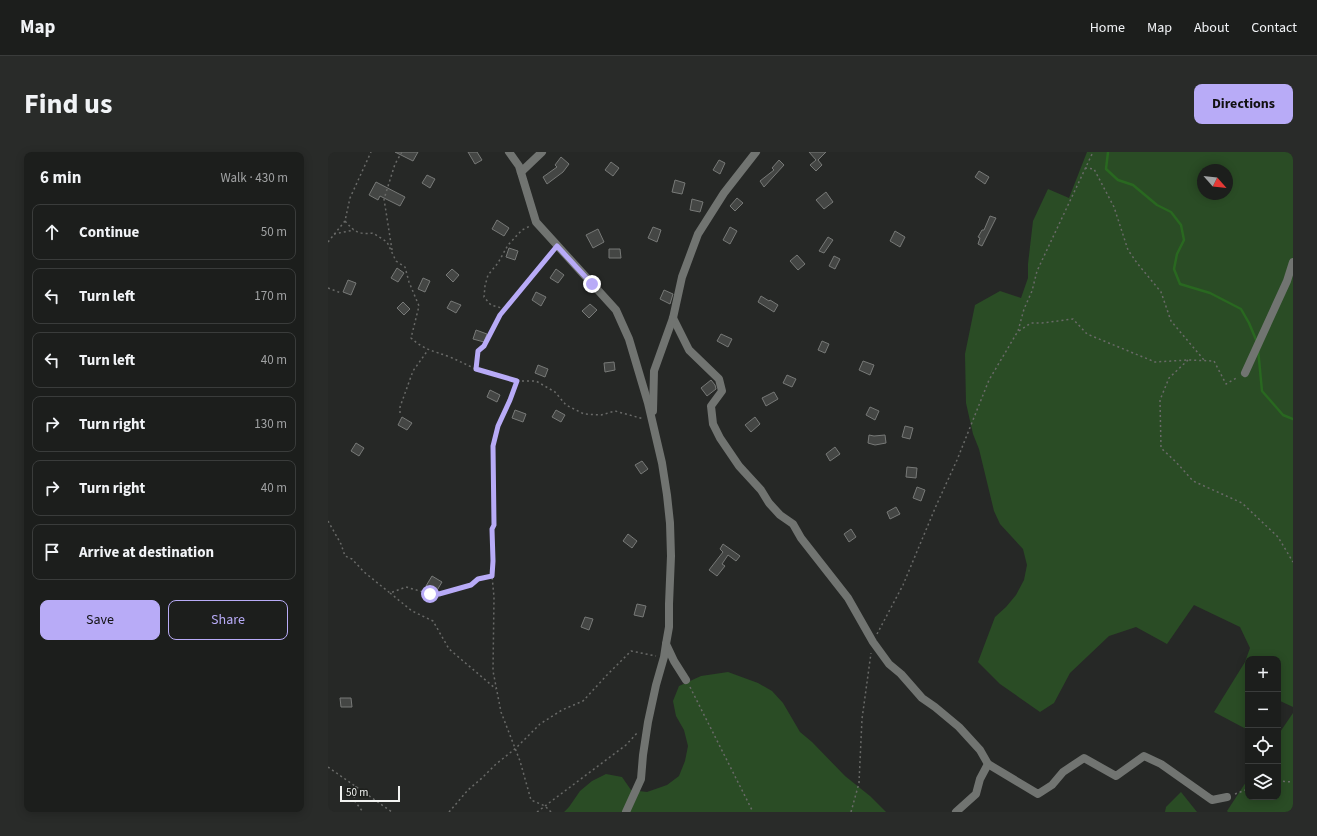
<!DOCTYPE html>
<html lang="en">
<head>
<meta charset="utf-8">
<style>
  :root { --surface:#1c1e1c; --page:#292b29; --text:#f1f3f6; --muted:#a0a2a3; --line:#3a3c3b; --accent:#b8abf7 }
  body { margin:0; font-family:"Source Sans 3",sans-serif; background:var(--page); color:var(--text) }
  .controls { position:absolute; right:12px; bottom:12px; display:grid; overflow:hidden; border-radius:8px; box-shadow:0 2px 10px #0003 }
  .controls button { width:36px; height:36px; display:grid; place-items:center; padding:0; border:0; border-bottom:1px solid var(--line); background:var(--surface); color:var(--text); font:20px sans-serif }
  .compass { position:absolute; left:869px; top:12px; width:36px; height:36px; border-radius:50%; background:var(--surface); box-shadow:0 2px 10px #0003; rotate:117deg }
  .scale { position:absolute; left:12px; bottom:10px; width:60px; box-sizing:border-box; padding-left:4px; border:2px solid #f2f3f1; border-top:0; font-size:11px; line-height:14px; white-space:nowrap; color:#f2f3f1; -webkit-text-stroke:3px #1d1f1c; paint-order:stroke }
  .stop { position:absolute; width:12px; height:12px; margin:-9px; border:3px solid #b8abf7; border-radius:50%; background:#fff }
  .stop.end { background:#b8abf7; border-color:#fff; box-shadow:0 1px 4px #0008 }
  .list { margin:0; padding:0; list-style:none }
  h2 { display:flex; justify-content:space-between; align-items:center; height:52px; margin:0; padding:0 16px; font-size:17px }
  h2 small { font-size:13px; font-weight:400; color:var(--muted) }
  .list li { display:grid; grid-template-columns:26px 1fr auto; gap:12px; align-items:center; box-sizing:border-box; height:56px; margin:0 8px 8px; padding:0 8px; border:1px solid var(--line); border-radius:8px }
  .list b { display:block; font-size:15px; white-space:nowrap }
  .list em { font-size:13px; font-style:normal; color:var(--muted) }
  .actions { display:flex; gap:8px; padding:12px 16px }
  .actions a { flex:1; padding:9px 0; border:1px solid var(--accent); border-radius:8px; text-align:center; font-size:14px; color:var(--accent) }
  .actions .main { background:var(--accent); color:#111 }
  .icon { flex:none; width:22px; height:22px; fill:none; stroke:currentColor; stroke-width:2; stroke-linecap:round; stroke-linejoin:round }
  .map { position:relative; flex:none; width:965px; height:660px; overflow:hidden; border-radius:8px }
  header { display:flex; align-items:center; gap:24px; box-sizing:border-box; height:56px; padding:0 20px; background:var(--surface); border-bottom:1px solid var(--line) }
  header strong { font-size:19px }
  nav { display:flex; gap:22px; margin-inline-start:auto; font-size:14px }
  .intro { display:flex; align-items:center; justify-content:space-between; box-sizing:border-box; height:96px; padding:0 24px }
  h1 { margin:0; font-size:28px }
  .button { padding:10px 18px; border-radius:8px; background:var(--accent); color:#111; font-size:14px; font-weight:700 }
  main { display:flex; gap:24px; padding:0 24px }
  aside { flex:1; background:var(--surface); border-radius:8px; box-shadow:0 2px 10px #0003 }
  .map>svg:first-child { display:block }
</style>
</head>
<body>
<header>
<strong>Map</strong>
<nav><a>Home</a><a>Map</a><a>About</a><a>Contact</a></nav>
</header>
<div class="intro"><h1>Find us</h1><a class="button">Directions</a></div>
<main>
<aside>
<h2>6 min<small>Walk · 430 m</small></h2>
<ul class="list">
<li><svg class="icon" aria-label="ahead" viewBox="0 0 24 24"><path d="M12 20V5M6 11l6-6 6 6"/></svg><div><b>Continue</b></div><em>50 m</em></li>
<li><svg class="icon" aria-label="left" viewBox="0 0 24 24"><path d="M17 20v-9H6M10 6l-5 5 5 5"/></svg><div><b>Turn left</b></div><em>170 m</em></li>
<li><svg class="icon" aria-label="left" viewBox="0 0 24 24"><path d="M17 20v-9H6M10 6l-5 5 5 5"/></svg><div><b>Turn left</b></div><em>40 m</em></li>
<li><svg class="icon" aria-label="right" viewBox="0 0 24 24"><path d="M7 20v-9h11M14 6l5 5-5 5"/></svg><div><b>Turn right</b></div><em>130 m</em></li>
<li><svg class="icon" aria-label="right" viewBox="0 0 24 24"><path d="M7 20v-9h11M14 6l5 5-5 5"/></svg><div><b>Turn right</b></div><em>40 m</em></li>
<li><svg class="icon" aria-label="arrive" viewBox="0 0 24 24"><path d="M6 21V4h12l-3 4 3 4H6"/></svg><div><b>Arrive at destination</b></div></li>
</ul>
<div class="actions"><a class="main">Save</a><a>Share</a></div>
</aside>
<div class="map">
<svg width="965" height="660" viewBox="0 0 965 660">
  <rect width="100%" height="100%" fill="#262826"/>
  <g fill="#2a4c25" fill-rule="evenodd">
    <path d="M759,0H965V555L950,548V507H920V578L886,560L917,510L922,496L912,475L866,453L839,492L808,475L781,484L742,521L726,551L712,560L672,532L650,510L667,465L678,455L688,443L696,428L699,413L695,397L672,372L666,359L651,297L645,282L638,251L637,202L647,153L672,139L693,146L700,126V112L705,69L720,37L741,46ZM875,18H899V42H875Z"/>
    <path d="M400,520L430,531L444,539L455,551L472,580L484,590L517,624L542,644L558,660H236L241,655L252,639L264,629L278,622L294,625L303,638L319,640L339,633L351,624L357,609L360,594L356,578L348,564L345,549L351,534L373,524Z"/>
    <path d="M965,561V660H900L899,659L920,627V645H950V583Z"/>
    <path d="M853,640L869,660H837L838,655Z"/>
  </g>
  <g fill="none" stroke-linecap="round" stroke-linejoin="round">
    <g stroke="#296820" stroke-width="2.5">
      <path d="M780,0L778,17L790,28L805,33L829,53L843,60L853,73L856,88L849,102L846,117L852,132L882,141L913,157L921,171L929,190"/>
      <path d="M930,197L934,239L955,263L965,267"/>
    </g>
  </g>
  <g fill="#444644" stroke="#777977">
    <path d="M67,0H90L85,9Z"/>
    <path d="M140,0H149L154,8L147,12Z"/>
    <path d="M481,0H498L490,8L494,13L488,19L482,13L488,8Z"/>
    <path d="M233,5L241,12L235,20L219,32L215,25L229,15L227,13Z"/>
    <path d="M391,8L397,11L392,22L385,18Z"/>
    <path d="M451,8L456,13L436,35L432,29L446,18L444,16Z"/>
    <path d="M283,10L291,16L285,24L277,18Z"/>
    <path d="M651,19L661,25L657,32L647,25Z"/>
    <path d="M99,23L107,27L102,36L94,31Z"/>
    <path d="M347,28L357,31L354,42L344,40Z"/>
    <path d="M48,30L77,45L72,54L52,44L50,48L41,43Z"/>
    <path d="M498,40L505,50L496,57L488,48Z"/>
    <path d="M409,46L415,51L407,59L402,54Z"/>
    <path d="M364,47L375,50L372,60L362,58Z"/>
    <path d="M662,64L668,66L654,94L650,92L652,86L650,85L654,78H656Z"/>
    <path d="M169,68L181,76L176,84L164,77Z"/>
    <path d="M325,75L333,78L329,90L320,86Z"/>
    <path d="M402,75L409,79L402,92L395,88Z"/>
    <path d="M270,77L276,90L265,96L258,83Z"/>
    <path d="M567,79L577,85L572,95L562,89Z"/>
    <path d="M500,85L505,88L496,101L491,99Z"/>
    <path d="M181,96L190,99L187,108L178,105Z"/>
    <path d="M281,97H292L293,106H281Z"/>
    <path d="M469,103L477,112L470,118L462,109Z"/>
    <path d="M506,104L512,107L507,117L501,114Z"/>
    <path d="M69,116L76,121L70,130L63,126Z"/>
    <path d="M124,117L131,123L125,130L118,123Z"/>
    <path d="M228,117L236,123L230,131L222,126Z"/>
    <path d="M95,126L102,129L97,140L90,137Z"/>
    <path d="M20,128L28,131L23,143L15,140Z"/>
    <path d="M336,138L345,142L342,152L332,147Z"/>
    <path d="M208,140L218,145L213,154L204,148Z"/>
    <path d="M433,144L441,149L442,148L450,153L446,160L430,150Z"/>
    <path d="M123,149L133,153L128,161L119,156Z"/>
    <path d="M75,150L82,157L76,163L69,156Z"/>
    <path d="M262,152L269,158L261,166L254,159Z"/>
    <path d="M148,178L159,182L156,190L145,187Z"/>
    <path d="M393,182L404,187L400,195L389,189Z"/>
    <path d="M494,189L501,192L497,201L490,198Z"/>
    <path d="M535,209L546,213L542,223L531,218Z"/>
    <path d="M286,210L287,218L277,220L276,211Z"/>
    <path d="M210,213L220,217L217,225L207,221Z"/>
    <path d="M459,223L468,227L464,235L455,231Z"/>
    <path d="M383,228L387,233L388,237L379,244L373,236Z"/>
    <path d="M162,238L172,243L169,250L159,245Z"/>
    <path d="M446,240L450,247L438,254L434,246Z"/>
    <path d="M542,255L551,259L547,268L538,263Z"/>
    <path d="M187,258L198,262L195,270L184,266Z"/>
    <path d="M228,258L237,263L233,270L224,265Z"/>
    <path d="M74,265L84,271L79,278L70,273Z"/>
    <path d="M427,265L432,272L423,280L417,273Z"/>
    <path d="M577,274L585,276L582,287L574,285Z"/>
    <path d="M541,283L546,284L557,283L558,291L547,293L540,291Z"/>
    <path d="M28,291L36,296L31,304L23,299Z"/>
    <path d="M507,295L512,302L502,309L498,302Z"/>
    <path d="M314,309L320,317L313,322L307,313Z"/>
    <path d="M579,315L589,316L588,326L578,325Z"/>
    <path d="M589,335L597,338L593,349L585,346Z"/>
    <path d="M568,355L572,362L562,367L559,360Z"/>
    <path d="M523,377L528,385L521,390L516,382Z"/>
    <path d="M300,382L309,389L304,396L295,389Z"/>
    <path d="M395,392L412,404L408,409L400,403L394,412L397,414L389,424L381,418L395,400L392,397Z"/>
    <path d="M104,424L114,430L108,440L98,434Z"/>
    <path d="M309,452L318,454L315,465L306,463Z"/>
    <path d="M257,465L265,467L261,478L253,475Z"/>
    <path d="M12,546H23L24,555H13Z"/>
  </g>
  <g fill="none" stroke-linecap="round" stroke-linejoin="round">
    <g stroke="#696a68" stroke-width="1.5" stroke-dasharray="2 3" stroke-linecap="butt">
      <path d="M757,16L766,17L786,55L800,98L809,111L833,140L843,169L876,208"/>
      <path d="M17,69C26,79 30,83 45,81L59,90L68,109L77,115L81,130L91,154L83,186C96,198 106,199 122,205C131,209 139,213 148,217"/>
      <path d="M6,82L26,78"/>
      <path d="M0,90L17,69L22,46L43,0"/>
      <path d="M64,98L56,47L67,12L74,0"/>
      <path d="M0,136L13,141"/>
      <path d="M177,157L163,153L156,145L157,134L160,123L170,111L180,93L194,78L202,74"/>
      <path d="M691,179L703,171H714L745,167L759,182L827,210L860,208L886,209L898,232L910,225"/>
      <path d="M860,208L841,226L832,248L833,296L848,310L865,329L914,351L950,385L965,410"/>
      <path d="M189,229H208L227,240L238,253L256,262L273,263L287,259L316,267"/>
      <path d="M72,261V255L85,219L100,198"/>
      <path d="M0,369L13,392L17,404L24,407L36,420L62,441L78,435L102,442H111L143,433L150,427L164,424"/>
      <path d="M62,441L84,459L105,469L121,497L168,537"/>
      <path d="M549,482L575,433L608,354L629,308L661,228L690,179L696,157L704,139L709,119L765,0"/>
      <path d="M362,535L425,660"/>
      <path d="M0,615L64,660"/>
      <path d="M950,629L965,630"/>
      <path d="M28,634L26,648L35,660"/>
      <path d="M907,642L920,637"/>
      <path d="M121,660L140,638L154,626L167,613L188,596L212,572L234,558L255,549L279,523L303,499L328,504"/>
      <path d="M209,660L298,593L310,580"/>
      <path d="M223,660L217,654L203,648L192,609L173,560L165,519L166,445L164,424L165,409L164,377L166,373L165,294L170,274L182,248L189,229L148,217L151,199L156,194L172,163L224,100"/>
      <path d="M523,660L531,631L534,567L543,501"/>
    </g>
    <g stroke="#717471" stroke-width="8">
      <path d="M181,0L191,14L208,70L288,158L301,187L320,251L334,311L339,343L342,371L343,404L341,452V475L338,492L346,509L358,528"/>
      <path d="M193,20L214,0"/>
      <path d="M345,166L361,198L391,227L394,239L383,254L385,272L392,286L411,314L433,338L441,351L452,363L465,372L473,386L520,446L545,490L561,512L573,522L594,546L607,555L631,575L652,598L660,612L710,642L724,633L735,620L756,606L788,624L816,604L833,612L884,648L899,645"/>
      <path d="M917,221L959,129L965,110"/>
      <path d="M325,259L326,219L345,166L354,125L370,82L396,41L428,0"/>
      <path d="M298,660L313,627L315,603L320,570L328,533L336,505L338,492"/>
      <path d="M628,660L648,642L652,627L660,612"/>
    </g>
  </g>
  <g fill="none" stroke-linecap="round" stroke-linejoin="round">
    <path stroke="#b8abf7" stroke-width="5" d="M102,442H111L143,433L150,427L164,424L165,409L164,377L166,373L165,294L170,274L182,248L189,229L148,217L150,199L156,194L172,163L229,94L264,132"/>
  </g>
</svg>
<div class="controls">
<button>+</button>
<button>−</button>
<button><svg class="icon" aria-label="locate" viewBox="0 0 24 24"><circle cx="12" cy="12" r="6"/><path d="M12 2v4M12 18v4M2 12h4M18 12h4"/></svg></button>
<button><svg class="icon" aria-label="layers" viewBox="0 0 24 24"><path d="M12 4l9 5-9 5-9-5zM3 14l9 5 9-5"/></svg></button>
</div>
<svg class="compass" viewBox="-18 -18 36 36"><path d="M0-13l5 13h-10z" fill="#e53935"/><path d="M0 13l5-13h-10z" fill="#a0a2a3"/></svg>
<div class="scale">50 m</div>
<div class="stop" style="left:102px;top:442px"></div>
<div class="stop end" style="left:264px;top:132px"></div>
</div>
</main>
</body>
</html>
